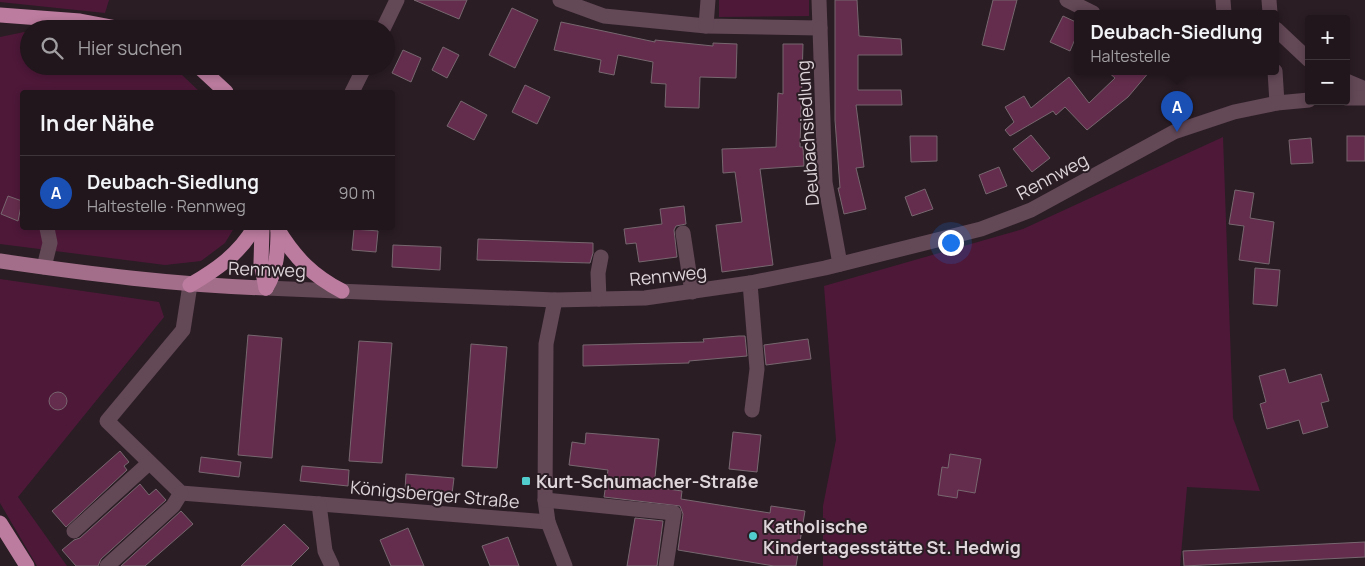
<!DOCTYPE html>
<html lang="de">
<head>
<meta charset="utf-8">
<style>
  :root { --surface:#20161b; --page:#2d2328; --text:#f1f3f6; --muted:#a29fa3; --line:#3d353a; --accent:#52cdce }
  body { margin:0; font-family:Manrope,sans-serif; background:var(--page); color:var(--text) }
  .controls { position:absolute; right:15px; top:15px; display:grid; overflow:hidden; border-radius:5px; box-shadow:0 2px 8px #0003 }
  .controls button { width:45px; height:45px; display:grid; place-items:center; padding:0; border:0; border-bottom:1px solid var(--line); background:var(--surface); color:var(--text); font:25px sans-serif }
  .you { position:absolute; left:950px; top:242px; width:18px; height:18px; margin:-12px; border:4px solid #fff; border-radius:50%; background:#1a73e8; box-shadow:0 0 0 8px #1a73e833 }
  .badge { display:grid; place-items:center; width:32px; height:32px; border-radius:50%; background:var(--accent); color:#fff; font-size:16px; font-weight:700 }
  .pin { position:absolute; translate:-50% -41px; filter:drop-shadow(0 1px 2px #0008) }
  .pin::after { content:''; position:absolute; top:26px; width:18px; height:15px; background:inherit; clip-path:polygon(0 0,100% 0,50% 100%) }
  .popup { position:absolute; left:1074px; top:10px; width:205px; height:65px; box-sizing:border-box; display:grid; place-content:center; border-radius:5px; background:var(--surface); filter:drop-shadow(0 1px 4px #0005); font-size:16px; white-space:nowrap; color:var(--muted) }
  .popup b { font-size:19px; color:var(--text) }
  .popup::after { content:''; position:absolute; left:50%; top:100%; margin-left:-10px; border:10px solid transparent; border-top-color:var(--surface) }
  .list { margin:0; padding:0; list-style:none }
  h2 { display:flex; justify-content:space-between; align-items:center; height:65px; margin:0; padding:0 20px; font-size:21px }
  h2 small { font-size:16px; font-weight:400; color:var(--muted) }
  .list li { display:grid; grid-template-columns:32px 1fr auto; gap:15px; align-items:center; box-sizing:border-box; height:75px; padding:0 20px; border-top:1px solid var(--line) }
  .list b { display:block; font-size:19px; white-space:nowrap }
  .list p { margin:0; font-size:16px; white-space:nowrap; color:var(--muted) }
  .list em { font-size:16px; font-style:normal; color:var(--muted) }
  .icon { flex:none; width:28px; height:28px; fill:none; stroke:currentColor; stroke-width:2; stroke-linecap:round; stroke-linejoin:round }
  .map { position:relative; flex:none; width:1365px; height:566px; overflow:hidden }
  .search { position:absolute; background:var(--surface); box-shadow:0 2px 8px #0003; left:20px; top:20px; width:375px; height:55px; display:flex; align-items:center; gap:12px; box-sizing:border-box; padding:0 18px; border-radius:28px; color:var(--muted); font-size:19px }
  .panel { position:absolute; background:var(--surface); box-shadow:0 2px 8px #0003; left:20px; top:90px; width:375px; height:140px; border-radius:5px }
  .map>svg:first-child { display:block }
</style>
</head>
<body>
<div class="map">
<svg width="1365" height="566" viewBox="0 0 1365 566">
  <rect width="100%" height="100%" fill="#2a1d24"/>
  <g fill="#4e1839">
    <path d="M0,0H109L105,13L0,2Z"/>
    <path d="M719,0H809V16L719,17Z"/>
    <path d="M29,31V66H168L182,75L200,92H22V228H234L225,243L201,261L165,265L0,244V37Z"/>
    <path d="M1223,137L1233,418L1260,491L1187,487L1180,566H823V506L836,440L824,286L1023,229Z"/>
    <path d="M0,279L159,302L164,317L18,497L67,566H37L0,503Z"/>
  </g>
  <g fill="#652d4d" stroke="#77676f">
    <path d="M414,0H467L459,19Z"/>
    <path d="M835,0H857L859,36L901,39L902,55H858V90H901L902,105H856L864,167L856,168L866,209L844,214L838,188H840L835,120Z"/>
    <path d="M993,0H1017L1004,50L982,45Z"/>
    <path d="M512,8L538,20L515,68L489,55Z"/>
    <path d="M1063,16L1078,23V32L1070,51L1050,42Z"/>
    <path d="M561,22L655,42V40L713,46V43L737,44L736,78L700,77L699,108L665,107L666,84L651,83L653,62L618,55L614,75L599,72L601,60L554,50Z"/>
    <path d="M783,44H803L800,147H803L804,166L760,169L773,265L722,272L716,225L742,222L735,172L723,173L722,149L776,147L778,93L783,94Z"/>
    <path d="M443,47L459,55L447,78L432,70Z"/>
    <path d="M403,50L421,58L411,82L392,73Z"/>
    <path d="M1107,71H1150L1128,97L1087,130L1065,107L1056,115L1053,111L1010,136L1005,130L1014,122L1005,107L1024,96L1031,108L1069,77L1089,103L1115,78Z"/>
    <path d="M525,85L550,97L537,124L512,112Z"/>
    <path d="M461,101L487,115L474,140L447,126Z"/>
    <path d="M1031,135L1050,158L1032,172L1013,149Z"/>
    <path d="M910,136H937V161L911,162Z"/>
    <rect x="1347" y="136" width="18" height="25"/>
    <path d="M1311,138L1313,163L1291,164L1289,140Z"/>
    <path d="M999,167L1007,186L986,194L979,175Z"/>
    <path d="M925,189L933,209L912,216L905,197Z"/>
    <path d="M1235,190L1254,193L1250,218L1274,222L1269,264L1239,260L1244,226L1229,224Z"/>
    <path d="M8,196L22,201L18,221L1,214Z"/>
    <path d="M684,206L686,224L676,226L674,230L677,257L639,262L636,243L626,244L624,229L662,224L660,209Z"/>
    <path d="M354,229L378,231L376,252L352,250Z"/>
    <path d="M478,239L593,243V253L590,263L477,260Z"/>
    <path d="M393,245L441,247L440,270L392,267Z"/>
    <path d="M1255,268L1280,270L1277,306L1253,304Z"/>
    <path d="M248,335L282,338L272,458L238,455Z"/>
    <path d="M739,336H745L747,356L689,361V363L583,366V345L704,342L703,339Z"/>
    <path d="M808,339L811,359L766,365L764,345Z"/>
    <path d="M359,341L392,343L382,463L349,461Z"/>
    <path d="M471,344L507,347L497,468L462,466Z"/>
    <path d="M1285,369L1289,383L1321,374L1329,401L1321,403L1328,427L1303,434L1299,420L1267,429L1260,404L1266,402L1259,376Z"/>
    <circle cx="58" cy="401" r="9"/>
    <path d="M733,432L761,435L757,472L729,469Z"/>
    <path d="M586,433L659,439L654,487L682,491L681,499L770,513L771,506L805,511L796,566H774L678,550L683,514L680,506L604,497L608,470L569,465L572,442L585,444Z"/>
    <path d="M120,451L129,462L124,466L127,470L66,527L52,511Z"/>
    <path d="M950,454L981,459L975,493L958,490L957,498L938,495L942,467L948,468Z"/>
    <path d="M201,457L241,462L239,477L199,472Z"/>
    <path d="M302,466L349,470L348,486L300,481Z"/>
    <path d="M406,474L454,478L452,494L405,490Z"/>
    <path d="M140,484L149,495L156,489L166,500L101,559L98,566H76L62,550L74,540L80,538Z"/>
    <path d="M181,511L193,524L145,566H121Z"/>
    <path d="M635,518L663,521L657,566H627Z"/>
    <path d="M284,524L309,548L291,566H241Z"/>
    <path d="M408,528L424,566H391L380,540Z"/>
    <path d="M508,537L519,566H490L482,546Z"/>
    <path d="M1365,542V557L1184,566L1183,551Z"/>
  </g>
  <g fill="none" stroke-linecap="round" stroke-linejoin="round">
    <g stroke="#634856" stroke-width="15">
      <path d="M560,0L604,16L706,26L820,28L819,0"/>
      <path d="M1067,0L1093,13"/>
      <path d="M1223,0L1224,13"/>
      <path d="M1269,0L1270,13"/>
      <path d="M706,26L708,0"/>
      <path d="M820,28L825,182L840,264"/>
      <path d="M383,29L397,0"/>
      <path d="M1276,29L1309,60"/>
      <path d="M1275,71L1277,103"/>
      <path d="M1346,81L1365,89"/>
      <path d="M352,92L365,66"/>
      <path d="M1346,98H1365"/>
      <path d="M683,233L692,292"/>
      <path d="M44,267L50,243L47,228"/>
      <path d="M750,283L757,369L752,410"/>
      <path d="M190,285L183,330L107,421L181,493L548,522"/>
      <path d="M266,288L555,300L645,298L750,283L825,268L981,229L1031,210L1174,132L1234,112L1277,103L1309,100"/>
      <path d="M599,299L598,273L601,257"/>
      <path d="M555,300L546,344L545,500L548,522L565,566"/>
      <path d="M545,500L674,513L666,566"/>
      <path d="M319,504L325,551L332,566"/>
      <path d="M74,531L149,463"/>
      <path d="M107,566L173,506L181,493"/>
    </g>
    <path stroke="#a36e8a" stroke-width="15" d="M0,261C89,274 176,285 266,288"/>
    <g stroke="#bc7c9f" stroke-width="15">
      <path d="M0,15L80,21L122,29"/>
      <path d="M198,66L226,92"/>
      <path d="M262,228L261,263L266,288"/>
      <path d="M278,230C295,258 313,276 342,291"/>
      <path d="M190,285C216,270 239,254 254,228"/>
      <path d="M266,288C277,271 278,249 278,229"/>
      <path d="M0,523L27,566"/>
    </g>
  </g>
  <g fill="#52cdce" stroke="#2a1d24" stroke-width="2">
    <rect x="521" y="476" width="10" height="10" rx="2.5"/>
    <circle cx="753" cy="536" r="5"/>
  </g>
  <g text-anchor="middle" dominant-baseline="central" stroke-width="4" stroke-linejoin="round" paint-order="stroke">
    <g font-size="18" fill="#ddd5d9" stroke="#2a1d24">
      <text transform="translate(807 133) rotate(-94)">Deubachsiedlung</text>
      <text transform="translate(1052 176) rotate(-28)">Rennweg</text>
      <text transform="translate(267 269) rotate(2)">Rennweg</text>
      <text transform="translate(668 275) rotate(-6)">Rennweg</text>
      <text transform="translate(435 494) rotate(5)">Königsberger Straße</text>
    </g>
    <g font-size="18" font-weight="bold" fill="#ddd5d9" stroke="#2a1d24" text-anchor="start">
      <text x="536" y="481">Kurt-Schumacher-Straße</text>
      <text x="763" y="526">Katholische<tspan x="763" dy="21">Kindertagesstätte St. Hedwig</tspan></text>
    </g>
  </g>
</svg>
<div class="controls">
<button>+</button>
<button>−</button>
</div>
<div class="you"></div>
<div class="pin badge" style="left:1177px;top:132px;background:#1a4fb4">A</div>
<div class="popup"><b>Deubach-Siedlung</b>Haltestelle</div>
<div class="search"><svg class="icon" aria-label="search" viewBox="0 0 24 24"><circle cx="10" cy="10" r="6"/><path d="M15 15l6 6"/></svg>Hier suchen</div>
<section class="panel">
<h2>In der Nähe<small></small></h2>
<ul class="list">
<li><span class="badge" style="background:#1a4fb4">A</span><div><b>Deubach-Siedlung</b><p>Haltestelle · Rennweg</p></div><em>90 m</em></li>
</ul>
</section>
</div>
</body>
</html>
